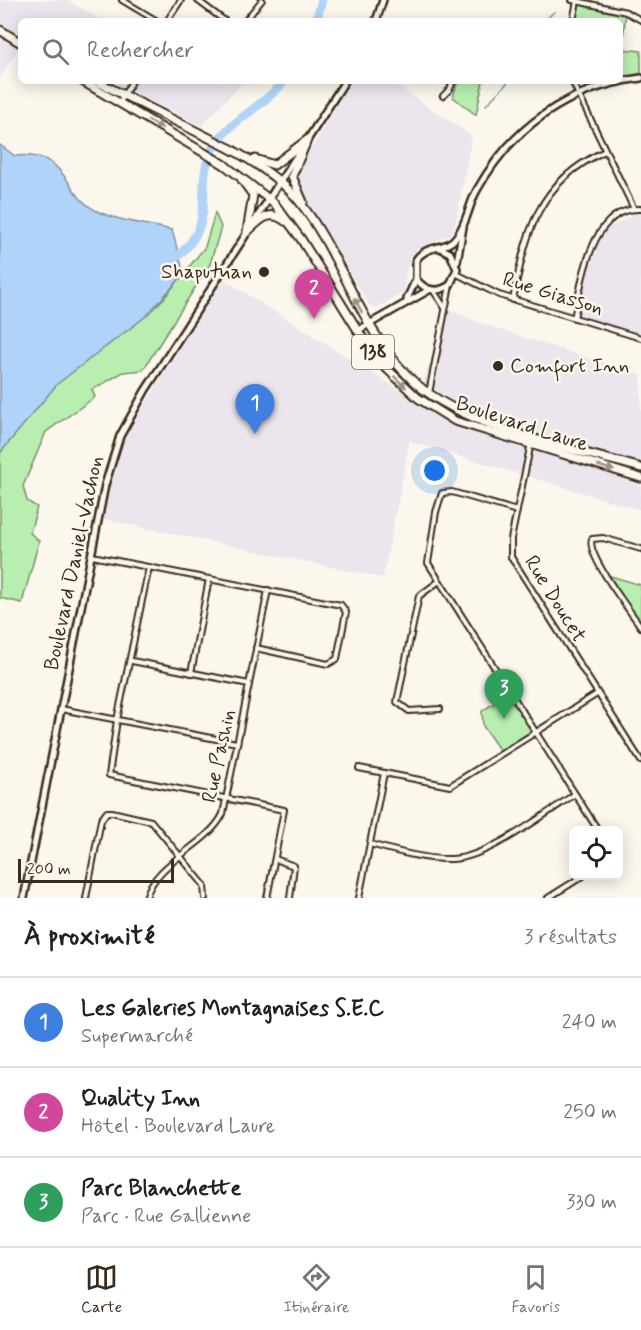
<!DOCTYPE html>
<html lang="fr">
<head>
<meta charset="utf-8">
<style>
  :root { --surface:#fff; --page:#f2f2f2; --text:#202124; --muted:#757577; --line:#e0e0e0; --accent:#3b2a1e }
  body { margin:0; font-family:Mynerve,sans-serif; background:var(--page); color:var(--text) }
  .controls { position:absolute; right:18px; bottom:18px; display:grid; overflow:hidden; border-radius:9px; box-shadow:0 3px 15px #0003 }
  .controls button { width:54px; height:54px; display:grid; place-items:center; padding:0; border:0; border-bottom:2px solid var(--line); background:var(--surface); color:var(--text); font:30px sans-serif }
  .scale { position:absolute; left:18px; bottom:15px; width:156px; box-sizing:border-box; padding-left:6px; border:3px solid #3b2a1e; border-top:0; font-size:16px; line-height:21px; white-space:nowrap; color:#3b2a1e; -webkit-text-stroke:4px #fbf7ec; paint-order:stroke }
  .you { position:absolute; left:435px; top:471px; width:21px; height:21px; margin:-15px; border:4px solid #fff; border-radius:50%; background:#1a73e8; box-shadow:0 0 0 9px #1a73e833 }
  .badge { display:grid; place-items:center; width:39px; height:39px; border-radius:50%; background:var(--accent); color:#fff; font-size:20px; font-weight:700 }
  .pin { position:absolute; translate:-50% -50px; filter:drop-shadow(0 2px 3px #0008) }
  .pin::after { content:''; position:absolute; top:32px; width:21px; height:18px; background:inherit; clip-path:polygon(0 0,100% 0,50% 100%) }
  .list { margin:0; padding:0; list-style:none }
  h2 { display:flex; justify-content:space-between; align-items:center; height:78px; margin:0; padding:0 24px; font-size:26px }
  h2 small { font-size:20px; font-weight:400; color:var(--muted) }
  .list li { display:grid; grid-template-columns:39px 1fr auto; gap:18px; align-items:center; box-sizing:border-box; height:90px; padding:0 24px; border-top:2px solid var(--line) }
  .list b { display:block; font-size:22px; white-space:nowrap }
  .list p { margin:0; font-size:20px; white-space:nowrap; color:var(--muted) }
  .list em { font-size:20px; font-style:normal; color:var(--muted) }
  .icon { flex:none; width:33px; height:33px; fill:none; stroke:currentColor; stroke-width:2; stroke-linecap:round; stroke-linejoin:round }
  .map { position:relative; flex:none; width:641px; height:898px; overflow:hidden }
  .search { position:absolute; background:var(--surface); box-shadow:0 3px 15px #0003; left:18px; right:18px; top:18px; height:66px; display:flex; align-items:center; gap:15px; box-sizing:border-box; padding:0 21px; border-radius:9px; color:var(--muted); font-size:22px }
  .sheet { height:348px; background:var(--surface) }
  nav { display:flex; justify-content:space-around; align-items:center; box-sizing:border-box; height:84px; border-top:2px solid var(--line); background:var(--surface); font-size:16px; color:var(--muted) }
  nav a { display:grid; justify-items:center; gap:3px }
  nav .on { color:var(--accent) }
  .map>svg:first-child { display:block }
</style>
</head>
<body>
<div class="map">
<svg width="641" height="898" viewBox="0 0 641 898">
  <rect width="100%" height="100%" fill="#fbf7ec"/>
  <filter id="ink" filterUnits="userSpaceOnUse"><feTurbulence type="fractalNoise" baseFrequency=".0167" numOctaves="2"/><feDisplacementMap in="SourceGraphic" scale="12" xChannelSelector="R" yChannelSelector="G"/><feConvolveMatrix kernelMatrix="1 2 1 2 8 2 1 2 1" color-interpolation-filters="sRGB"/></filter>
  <g filter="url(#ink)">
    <g fill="#ebe5ed">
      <path d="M0,0H67L103,21H21V44L0,78Z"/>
      <path d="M110,81H244L201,126Z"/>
      <path d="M351,81H390L472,136L455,226L450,235L417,249L406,270L404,292L377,308L369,305L299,187L298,180L299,169Z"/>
      <path d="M641,211V335L577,316L593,249L609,227Z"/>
      <path d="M223,279L417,401L448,309L482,324L641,375V510L412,442L410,439L383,578L103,519L119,446Z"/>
    </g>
    <g fill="#b8efb1" stroke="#7a8c68" stroke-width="1.5">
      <path d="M577,1L626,12L622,49L641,51V78L607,85L605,81H620V21H573Z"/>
      <path d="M458,81H483L476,115L453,97Z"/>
      <path d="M215,213L221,227L210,264L143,370L123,372L92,390L95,397L46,432L23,486L27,501L37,507L30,533L39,541L22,603L0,598V453L57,384L146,316L165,297L205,247Z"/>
      <path d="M607,575L641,585V627Z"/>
      <path d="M510,693L535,734L502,754L483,726L482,711Z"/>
    </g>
    <path fill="#b0d4f9" stroke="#8190a1" stroke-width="1.5" d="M0,145L15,156C72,151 61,195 99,212C121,222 149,224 172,230L184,274L146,316L57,384L0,453Z"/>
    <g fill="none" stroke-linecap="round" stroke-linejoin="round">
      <g stroke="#8190a1" stroke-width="1.5">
        <path d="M544,21L555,11"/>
        <path d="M486,105L509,81"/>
      </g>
      <g stroke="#b0d4f9" stroke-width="9">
        <path d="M316,21L322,0"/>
        <path d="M179,255C220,219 192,187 213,148C227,122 266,105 284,81"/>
      </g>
      <defs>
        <g id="minor">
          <path d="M122,0L157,21"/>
          <path d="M197,0L225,21"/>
          <path d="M572,0L626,12L641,20"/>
          <path d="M167,21L181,0"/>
          <path d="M245,21L262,0"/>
          <path d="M573,21L577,1"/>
          <path d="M572,81L634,209"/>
          <path d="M443,96L450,89L453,81"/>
          <path d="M119,104L132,81"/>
          <path d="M457,274L499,295L641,338"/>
          <path d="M433,290L445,308"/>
          <path d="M513,300C526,233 537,182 605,151"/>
          <path d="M574,318C582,283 590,206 641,209"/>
          <path d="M429,393L450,285"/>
          <path d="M531,443L511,539V557L641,761"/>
          <path d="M517,511L452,492L442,493L436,512L428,563L598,830"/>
          <path d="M641,549L603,538L592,539C585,554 631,612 641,627"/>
          <path d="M92,556L341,605L346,612L337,659L328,664L256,648"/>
          <path d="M149,567L117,720L109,775L284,810L267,898"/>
          <path d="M438,582L419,596L397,702L409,711L440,709"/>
          <path d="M132,661L249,684"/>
          <path d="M191,673L209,579"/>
          <path d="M61,709L237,743"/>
          <path d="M359,768L450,786L597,694"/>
          <path d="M370,844C395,851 426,860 452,859C487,858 545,814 575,794"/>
          <path d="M275,859L294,866L290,898"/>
          <path d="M86,898L101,820L107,812H112L151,821L204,885L205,898"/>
          <path d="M146,898C155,861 207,847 223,814L268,590"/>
          <path d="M359,898L384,773"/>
          <path d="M548,898L583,876"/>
        </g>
        <g id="tertiary">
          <path d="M376,21L383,0"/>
          <path d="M306,142L345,81"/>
          <path d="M438,247L450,253L457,269L450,285C438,293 426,292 416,279V260C427,243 446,252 457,236C467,223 469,204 477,190C512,127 569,87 641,78"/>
          <path d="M457,262L463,227"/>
          <path d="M407,299L416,279"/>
          <path d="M357,331L429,290"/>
          <path d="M24,898L105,485L120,436L145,391L301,149"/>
        </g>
        <g id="trunk">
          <path d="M0,30L21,43"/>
          <path d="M82,81L225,165"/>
          <path d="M96,81L233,150"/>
          <path d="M231,149C256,163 281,179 299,201C342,255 358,325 407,375C456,427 572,448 641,468"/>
          <path d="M255,159L274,165L307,140"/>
          <path d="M222,163L274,203L301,239L367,345L384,366L418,398L455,421L641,478"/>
          <path d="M242,180L253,195L247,232"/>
          <path d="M303,202L292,176L306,143"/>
          <path d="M247,232C259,221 269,208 285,221"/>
        </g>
      </defs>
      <use href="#minor" stroke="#3b2a1e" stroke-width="8"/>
      <use href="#tertiary" stroke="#3b2a1e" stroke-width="10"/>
      <use href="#trunk" stroke="#3b2a1e" stroke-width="11"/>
      <use href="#minor" stroke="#fbf7ec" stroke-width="4"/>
      <use href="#tertiary" stroke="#fbf7ec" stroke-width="5"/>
      <use href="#trunk" stroke="#fbf7ec" stroke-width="7"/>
    </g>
    <defs><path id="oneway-solid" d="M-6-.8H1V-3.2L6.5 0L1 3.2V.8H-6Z" transform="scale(1.5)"/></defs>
    <g fill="#9b9085">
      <use href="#oneway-solid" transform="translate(155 124) rotate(30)"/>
      <use href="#oneway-solid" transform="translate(358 305) rotate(-118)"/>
      <use href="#oneway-solid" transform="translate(400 382) rotate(44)"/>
      <use href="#oneway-solid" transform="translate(606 468) rotate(17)"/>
    </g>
  </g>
  <g fill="#3b2a1e" stroke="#fbf7ec" stroke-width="2">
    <circle cx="264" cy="272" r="6"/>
    <circle cx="498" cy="366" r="6"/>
  </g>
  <g text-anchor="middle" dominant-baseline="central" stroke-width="5" stroke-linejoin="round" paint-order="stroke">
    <rect fill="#fbf7ec" stroke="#75685c" stroke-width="1.5" x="352" y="335" width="42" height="34" rx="4.5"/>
    <g font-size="20" font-weight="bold" fill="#3b2a1e">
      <text x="373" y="352">138</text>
    </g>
    <g font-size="21" fill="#3b2a1e" stroke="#fbf7ec" text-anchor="end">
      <text x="252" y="272">Shaputuan</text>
      <text x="510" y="366" text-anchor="start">Comfort Inn</text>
    </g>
    <g font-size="21" fill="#3b2a1e" stroke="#fbf7ec">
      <text transform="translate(553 294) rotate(17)">Rue Giasson</text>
      <text transform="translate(522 424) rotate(18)">Boulevard Laure</text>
      <text transform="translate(74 563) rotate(-78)">Boulevard Daniel-Vachon</text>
      <text transform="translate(555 599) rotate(58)">Rue Doucet</text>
      <text transform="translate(219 756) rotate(-78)">Rue Pashin</text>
    </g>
  </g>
</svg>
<div class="controls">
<button><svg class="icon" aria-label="locate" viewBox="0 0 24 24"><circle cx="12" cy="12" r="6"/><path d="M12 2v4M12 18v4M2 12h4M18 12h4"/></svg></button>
</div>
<div class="scale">200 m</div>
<div class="you"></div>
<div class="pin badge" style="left:255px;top:434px;background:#3f7fe0">1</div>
<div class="pin badge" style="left:314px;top:319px;background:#d1479c">2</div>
<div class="pin badge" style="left:504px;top:719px;background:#2e9e5b">3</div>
<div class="search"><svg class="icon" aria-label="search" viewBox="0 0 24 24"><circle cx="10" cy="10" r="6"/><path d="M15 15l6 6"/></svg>Rechercher</div>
</div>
<section class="sheet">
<h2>À proximité<small>3 résultats</small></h2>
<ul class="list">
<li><span class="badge" style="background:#3f7fe0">1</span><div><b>Les Galeries Montagnaises S.E.C</b><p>Supermarché</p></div><em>240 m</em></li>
<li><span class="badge" style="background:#d1479c">2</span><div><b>Quality Inn</b><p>Hôtel · Boulevard Laure</p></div><em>250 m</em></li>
<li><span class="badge" style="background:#2e9e5b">3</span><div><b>Parc Blanchette</b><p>Parc · Rue Gallienne</p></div><em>330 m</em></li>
</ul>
</section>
<nav>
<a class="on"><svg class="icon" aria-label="map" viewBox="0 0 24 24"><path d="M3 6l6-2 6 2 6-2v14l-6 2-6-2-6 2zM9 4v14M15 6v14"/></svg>Carte</a>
<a><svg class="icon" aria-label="directions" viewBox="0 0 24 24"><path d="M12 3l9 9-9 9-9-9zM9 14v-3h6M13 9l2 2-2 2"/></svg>Itinéraire</a>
<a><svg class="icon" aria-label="saved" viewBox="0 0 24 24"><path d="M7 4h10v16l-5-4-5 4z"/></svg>Favoris</a>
</nav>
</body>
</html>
